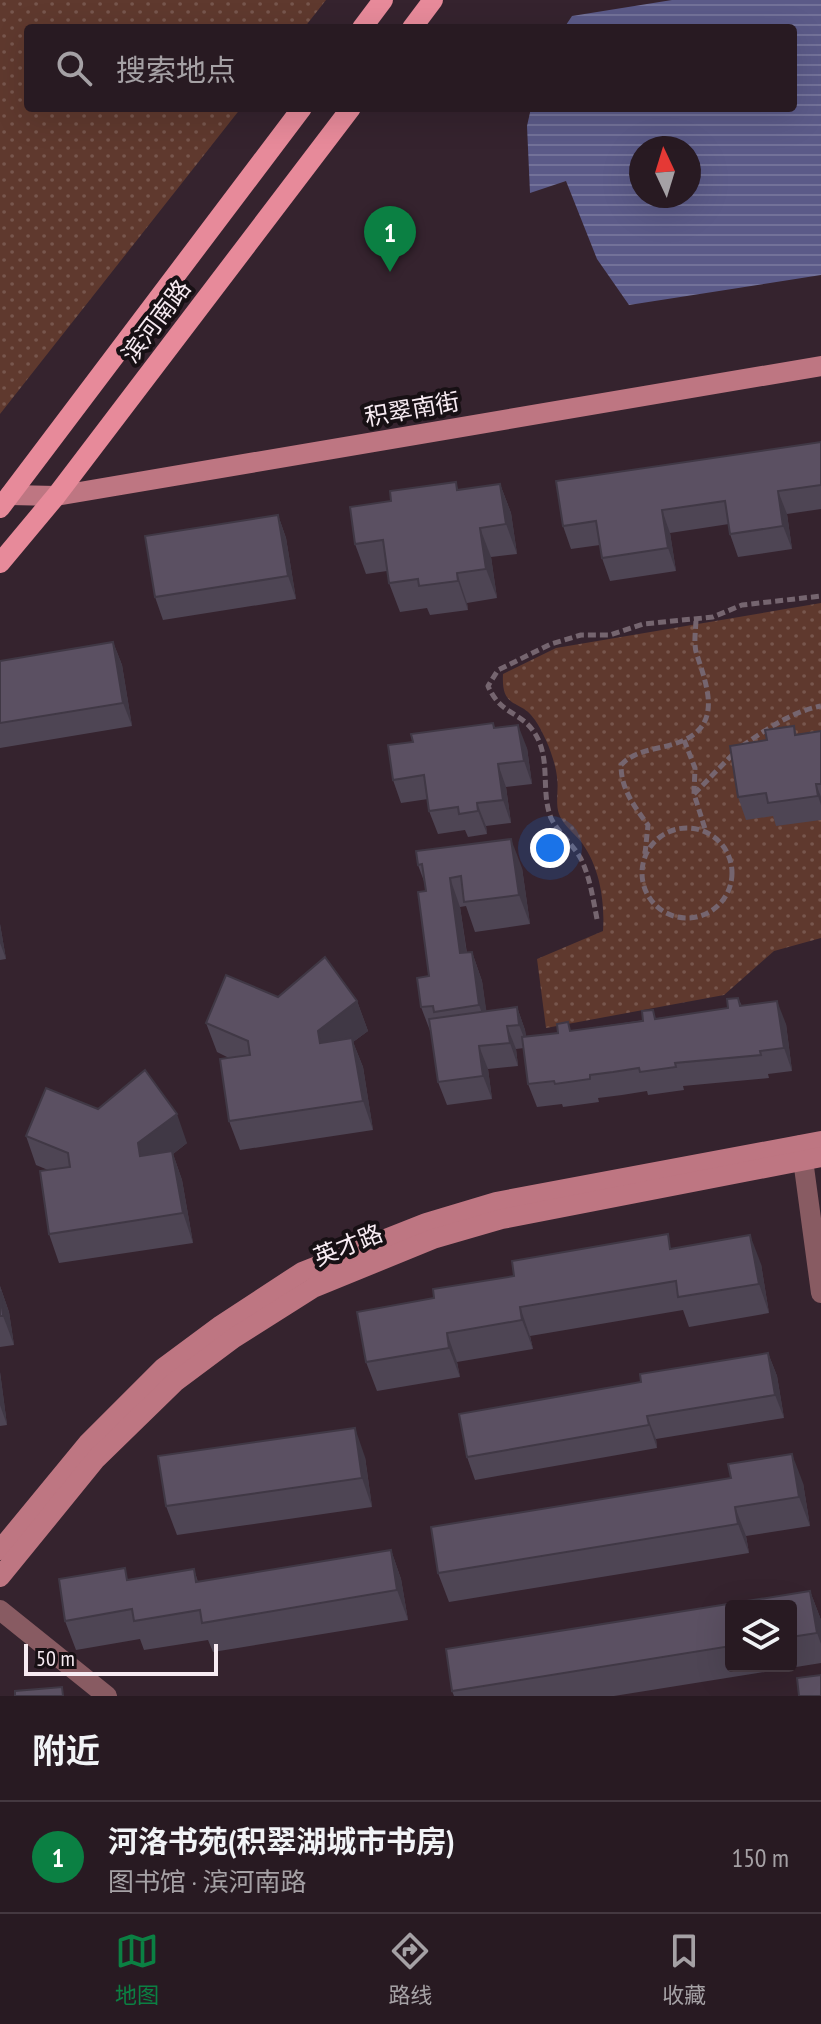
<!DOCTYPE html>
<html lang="zh">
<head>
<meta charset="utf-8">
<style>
  :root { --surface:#281a22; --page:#34272f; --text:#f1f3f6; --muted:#a5a1a5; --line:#443840; --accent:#0b8043 }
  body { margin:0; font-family:"PT Sans Narrow","Noto Sans SC",sans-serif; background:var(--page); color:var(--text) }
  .controls { position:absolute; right:24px; bottom:24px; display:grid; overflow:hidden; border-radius:8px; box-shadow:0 8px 32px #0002 }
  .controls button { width:72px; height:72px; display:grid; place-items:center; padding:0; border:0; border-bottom:2px solid var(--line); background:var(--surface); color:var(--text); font:40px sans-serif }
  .compass { position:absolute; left:629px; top:136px; width:72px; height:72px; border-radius:50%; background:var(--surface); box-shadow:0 8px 32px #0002; rotate:356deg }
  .scale { position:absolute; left:24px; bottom:20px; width:194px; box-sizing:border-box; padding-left:8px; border:4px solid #f7ebf2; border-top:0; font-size:22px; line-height:28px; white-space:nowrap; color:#f7ebf2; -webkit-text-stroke:6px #171014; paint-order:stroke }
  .you { position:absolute; left:550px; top:848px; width:28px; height:28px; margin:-20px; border:6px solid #fff; border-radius:50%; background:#1a73e8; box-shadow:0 0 0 12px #1a73e833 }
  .badge { display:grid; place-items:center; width:52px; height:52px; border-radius:50%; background:var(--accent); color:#fff; font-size:26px; font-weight:700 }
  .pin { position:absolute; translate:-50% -66px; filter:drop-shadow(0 2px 4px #0008) }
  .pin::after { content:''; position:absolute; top:42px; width:28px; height:24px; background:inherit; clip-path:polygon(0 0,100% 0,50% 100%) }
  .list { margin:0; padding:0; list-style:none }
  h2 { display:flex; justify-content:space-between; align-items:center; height:104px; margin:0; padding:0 32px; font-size:34px }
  h2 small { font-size:26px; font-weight:400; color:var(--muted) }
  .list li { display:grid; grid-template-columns:52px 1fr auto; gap:24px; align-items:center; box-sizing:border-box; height:112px; padding:0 32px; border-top:2px solid var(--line) }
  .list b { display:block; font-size:30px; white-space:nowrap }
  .list p { margin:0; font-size:26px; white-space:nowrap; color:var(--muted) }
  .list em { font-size:26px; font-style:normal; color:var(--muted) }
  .icon { flex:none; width:44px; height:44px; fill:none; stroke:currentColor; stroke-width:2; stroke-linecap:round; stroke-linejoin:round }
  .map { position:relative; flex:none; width:821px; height:1696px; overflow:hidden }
  .search { position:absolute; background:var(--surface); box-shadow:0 8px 32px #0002; left:24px; right:24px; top:24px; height:88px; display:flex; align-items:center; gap:20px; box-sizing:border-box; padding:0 28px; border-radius:8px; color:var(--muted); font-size:30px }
  .sheet { height:216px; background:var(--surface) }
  nav { display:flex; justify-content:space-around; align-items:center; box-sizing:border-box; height:112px; border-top:2px solid var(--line); background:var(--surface); font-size:22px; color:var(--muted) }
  nav a { display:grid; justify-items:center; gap:4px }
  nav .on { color:var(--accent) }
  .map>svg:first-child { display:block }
</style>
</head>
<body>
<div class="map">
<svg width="821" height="1696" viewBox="0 0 821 1696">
  <defs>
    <pattern id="park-dots" width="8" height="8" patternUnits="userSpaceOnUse" patternTransform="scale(2)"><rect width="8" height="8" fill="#5f392e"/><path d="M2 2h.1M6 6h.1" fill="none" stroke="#77564d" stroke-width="1.8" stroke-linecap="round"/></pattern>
    <pattern id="water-rules" width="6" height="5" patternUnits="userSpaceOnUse" patternTransform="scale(2)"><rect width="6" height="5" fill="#5b5a88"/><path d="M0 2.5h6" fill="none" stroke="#737299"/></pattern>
  </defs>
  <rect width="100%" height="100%" fill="#35232e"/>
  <g fill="url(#park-dots)">
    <path d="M0,0H326L304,28H28V108H241L0,414Z"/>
    <path d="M821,603V938L774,951L724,995L546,1028L537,959L603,931C605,902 600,868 582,843C575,834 563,825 559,814C555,802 559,790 557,777C555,759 545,735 535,720C521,698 501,711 503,674L556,648Z"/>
  </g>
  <path fill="url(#water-rules)" fill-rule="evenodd" d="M672,0H821V275L629,305L597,259L566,181L530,193L527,126L531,108H793V28H564L572,16ZM641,148H689V196H641Z"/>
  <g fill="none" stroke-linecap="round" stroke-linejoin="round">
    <g stroke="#75656f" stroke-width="5" stroke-dasharray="8 4" stroke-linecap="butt">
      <path d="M684,740L695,768L694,794L706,832"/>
      <path d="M742,746C767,729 791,712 821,706"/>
      <path d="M694,794L735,752"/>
      <circle cx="687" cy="873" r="45"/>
      <path d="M645,854L648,825C634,806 621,789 621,765C636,749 657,750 677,743C723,727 708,689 697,655C693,644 696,630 696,618"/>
      <path d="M597,919C593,899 590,877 581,859C573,844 558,833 551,818C541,793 550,764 538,739C524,710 502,718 488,686L498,670L551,644L581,635H610L643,624L713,617L742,605L821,596"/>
    </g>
    <g stroke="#885b62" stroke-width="20">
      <path d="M801,1145L821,1293"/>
      <path d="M0,1610L107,1696"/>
    </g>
    <g stroke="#be7682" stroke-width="20">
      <path d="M10,495L56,496L821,366"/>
      <path d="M0,1550L88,1443L163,1368L221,1325L302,1272L426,1223L496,1202L821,1141"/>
      <path d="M0,1577L96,1459L175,1382L234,1338L313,1288L433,1239L502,1219L821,1157"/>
    </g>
    <g stroke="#e78a9a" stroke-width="20">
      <path d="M362,28L383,0"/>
      <path d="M412,28L433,0"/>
      <path d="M0,508L302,108"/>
      <path d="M0,563L56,496L351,108"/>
    </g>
  </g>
  <g fill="#4e4554" fill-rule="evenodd">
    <path d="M821,442V509L787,514L792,549L738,557L730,534L729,524L670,533L676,571L610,581L602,558L600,545L571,549L563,526Z"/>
    <path d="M456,482L458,490L500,484L511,513L517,554L491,557L497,598L467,603L468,610L430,615L427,608L400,612L389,583L387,571L366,574L355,544L391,501Z"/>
    <path d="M278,515L286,538L296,599L163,620L155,597Z"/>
    <path d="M113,642L122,665L132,726L0,748V661Z"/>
    <path d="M493,723L495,728L527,748L532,784L506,787L511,823L486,826L487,834L468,837L465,830L438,834L429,811L428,799L401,803L393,780L413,742Z"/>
    <path d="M794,726L797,735L821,731V820L776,826L773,816L746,820L738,797L767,740Z"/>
    <path d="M416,851L522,868L530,924L475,932L466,906L460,907L467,953L472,952L482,981L486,1011L517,1007L525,1030L526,1037L728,1008L738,998L742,1006L786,1024L792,1071L768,1074L769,1078L683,1086L684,1090L648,1095L647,1091L622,1095L598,1098L599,1102L563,1107L562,1104L537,1107L528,1084L524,1048L516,1049L518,1066L488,1069L492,1099L447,1105L438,1082L432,1036L421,1007L429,976L426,891L425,884L418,865Z"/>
    <path d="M0,924L6,959L0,960Z"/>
    <path d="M278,997L357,1001L368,1031L353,1042L363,1067L373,1130L240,1150L229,1121V1058L217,1052L206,1023Z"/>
    <path d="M98,1109L187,1143L173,1154L182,1180L193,1243L59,1263L49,1234L48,1170L36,1165L26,1136Z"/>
    <path d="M673,1248L761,1264L769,1313L689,1327L683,1310L530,1336L533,1349L457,1362L460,1377L377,1391L366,1362L434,1298Z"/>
    <path d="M0,1286L9,1312L14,1345L0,1347Z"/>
    <path d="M768,1353L777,1376L784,1418L656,1439L657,1448L475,1480L467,1457L641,1382Z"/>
    <path d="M0,1372L7,1425L0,1426Z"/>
    <path d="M365,1457L372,1507L177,1535L166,1506Z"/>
    <path d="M731,1478L803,1483L810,1526L746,1536L749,1553L449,1602L438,1573Z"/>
    <path d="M391,1550L401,1579L408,1620L213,1652L208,1640L144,1650L140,1639L76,1650L65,1621L194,1569L198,1582Z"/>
    <path d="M810,1591L821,1620V1663L614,1696H454L452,1691L446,1649ZM731,1606H791V1666H731Z"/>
  </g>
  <g fill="#403845">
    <path d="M500,484L511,513L517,554L506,524Z"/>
    <path d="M778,491L787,514L792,549L783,526Z"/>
    <path d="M662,510L670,533L676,571L668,548Z"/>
    <path d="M278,515L286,538L296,599L288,576Z"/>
    <path d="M480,528L491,557L497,598L486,569Z"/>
    <path d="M457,573L467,603L468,610L458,581Z"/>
    <path d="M113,642L122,665L132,726L123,703Z"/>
    <path d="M518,725L527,748L532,784L524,761Z"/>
    <path d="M498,764L506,787L511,823L503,800Z"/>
    <path d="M816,784L821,797V805L818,796Z"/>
    <path d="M477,803L486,826L487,834L478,811Z"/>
    <path d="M511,839L522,868L530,924L519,895Z"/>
    <path d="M450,878L460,907L471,983L460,953Z"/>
    <path d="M0,924L6,959L0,943Z"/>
    <path d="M472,952L482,981L490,1035L479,1005Z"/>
    <path d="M357,1001L368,1031L353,1042L363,1067L373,1130L363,1101L320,1043L318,1031Z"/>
    <path d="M777,1001L786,1024L792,1071L784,1048Z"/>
    <path d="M517,1007L525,1030L528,1048L519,1025Z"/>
    <path d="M507,1026L516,1049L518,1066L510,1043Z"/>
    <path d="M479,1046L488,1069L492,1099L483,1076Z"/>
    <path d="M177,1114L187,1143L173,1154L182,1180L193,1243L183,1213L140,1156L138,1143Z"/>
    <path d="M750,1235L761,1264L769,1313L759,1284Z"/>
    <path d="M0,1286L9,1312L14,1345L3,1316Z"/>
    <path d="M520,1307L530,1336L533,1349L522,1320Z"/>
    <path d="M447,1333L457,1362L460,1377L449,1348Z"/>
    <path d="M768,1353L777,1376L784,1418L775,1395Z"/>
    <path d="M0,1372L7,1425L0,1405Z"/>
    <path d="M647,1416L656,1439L657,1448L649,1425Z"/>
    <path d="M355,1428L365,1457L372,1507L362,1478Z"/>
    <path d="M792,1454L803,1483L810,1526L799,1497Z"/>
    <path d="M735,1507L746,1536L749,1553L738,1524Z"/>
    <path d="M391,1550L401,1579L408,1620L397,1590Z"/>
    <path d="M810,1591L821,1620V1644L817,1633Z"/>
  </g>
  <g fill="#5b5062" stroke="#403845" stroke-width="2">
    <path d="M821,442V485L778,491L783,526L730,534L725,501L662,510L668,548L602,558L596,521L563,526L556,481Z"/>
    <path d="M456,482L457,490L500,484L506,524L480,528L486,569L457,573L458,581L419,586L418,579L389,583L383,540L355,544L350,507L391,501L390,491Z"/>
    <path d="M278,515L288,576L155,597L145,536Z"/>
    <path d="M113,642L123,703L0,723V661Z"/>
    <path d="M493,723L494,728L518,725L524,761L498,764L503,800L477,803L478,811L459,814L458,807L429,811L424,775L393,780L388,745L413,742L411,734Z"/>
    <path d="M794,726L795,735L821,731V784H816L818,796L768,803L766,793L738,797L730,746L767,740L765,730Z"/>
    <path d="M511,839L519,895L464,902L461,876L450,878L460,953L472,952L479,1005L434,1012L433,1006L421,1007L417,978L429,976L418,892L426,891L422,864L418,865L416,851Z"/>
    <path d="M325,957L357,1001L318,1031L320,1043L352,1038L363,1101L229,1121L220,1059L250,1055L248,1041L206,1023L226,975L278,997Z"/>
    <path d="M738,998L740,1006L777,1001L784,1048L760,1051L761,1055L675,1063L676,1067L640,1072L639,1068L613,1072L590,1075V1079L555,1084L554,1081L528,1084L522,1037L558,1033L557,1024L568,1022L570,1031L643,1021L642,1011L653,1010L655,1019L728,1008L727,999Z"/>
    <path d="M517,1007L519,1025L507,1026L510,1043L479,1046L483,1076L438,1082L429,1019Z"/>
    <path d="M145,1070L177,1114L138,1143L140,1156L172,1151L183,1213L49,1234L40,1171L70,1167L68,1153L26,1136L46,1088L98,1109Z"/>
    <path d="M668,1234L670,1249L750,1235L759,1284L678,1297L676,1281L520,1307L522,1320L447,1333L449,1348L366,1362L357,1312L434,1298L433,1289L514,1276L512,1261Z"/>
    <path d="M0,1291L3,1316H0Z"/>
    <path d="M768,1353L775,1395L647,1416L649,1425L467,1457L459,1414L641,1382L640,1374Z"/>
    <path d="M355,1428L362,1478L166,1506L158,1456Z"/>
    <path d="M792,1454L799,1497L735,1507L738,1524L438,1573L431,1527L731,1478L728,1464Z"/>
    <path d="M391,1550L397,1590L202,1623L200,1610L134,1621L132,1609L65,1621L59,1579L125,1568L127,1580L194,1569L196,1582Z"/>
    <path d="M810,1591L817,1633L791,1637V1606H731V1646L452,1691L446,1649Z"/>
    <path d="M821,1675V1696H799L797,1678Z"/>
    <path d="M62,1687L63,1696H15V1691Z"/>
  </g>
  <g text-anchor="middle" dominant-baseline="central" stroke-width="8" stroke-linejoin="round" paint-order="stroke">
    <g font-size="24" fill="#f7ebf2" stroke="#171014">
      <text transform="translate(156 321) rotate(-53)">滨河南路</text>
      <text transform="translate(412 409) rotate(-10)">积翠南街</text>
      <text transform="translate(348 1245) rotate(-22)">英才路</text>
    </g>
  </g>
</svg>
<div class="controls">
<button><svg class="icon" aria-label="layers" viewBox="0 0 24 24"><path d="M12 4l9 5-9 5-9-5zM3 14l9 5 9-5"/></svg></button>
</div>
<svg class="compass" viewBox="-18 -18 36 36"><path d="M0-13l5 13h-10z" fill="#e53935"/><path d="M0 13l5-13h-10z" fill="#a5a1a5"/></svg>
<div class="scale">50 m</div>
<div class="you"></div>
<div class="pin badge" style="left:390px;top:272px">1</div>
<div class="search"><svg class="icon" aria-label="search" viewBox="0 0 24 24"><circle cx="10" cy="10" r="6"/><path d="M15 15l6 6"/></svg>搜索地点</div>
</div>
<section class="sheet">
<h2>附近<small></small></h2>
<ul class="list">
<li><span class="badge">1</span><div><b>河洛书苑(积翠湖城市书房)</b><p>图书馆 · 滨河南路</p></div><em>150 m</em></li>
</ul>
</section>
<nav>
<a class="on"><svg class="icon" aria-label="map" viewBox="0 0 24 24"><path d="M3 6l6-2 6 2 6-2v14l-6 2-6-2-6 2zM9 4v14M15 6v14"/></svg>地图</a>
<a><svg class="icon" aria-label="directions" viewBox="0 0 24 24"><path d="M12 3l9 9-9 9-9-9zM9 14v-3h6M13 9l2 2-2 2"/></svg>路线</a>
<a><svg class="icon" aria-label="saved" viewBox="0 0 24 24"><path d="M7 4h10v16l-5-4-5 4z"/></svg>收藏</a>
</nav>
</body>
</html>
